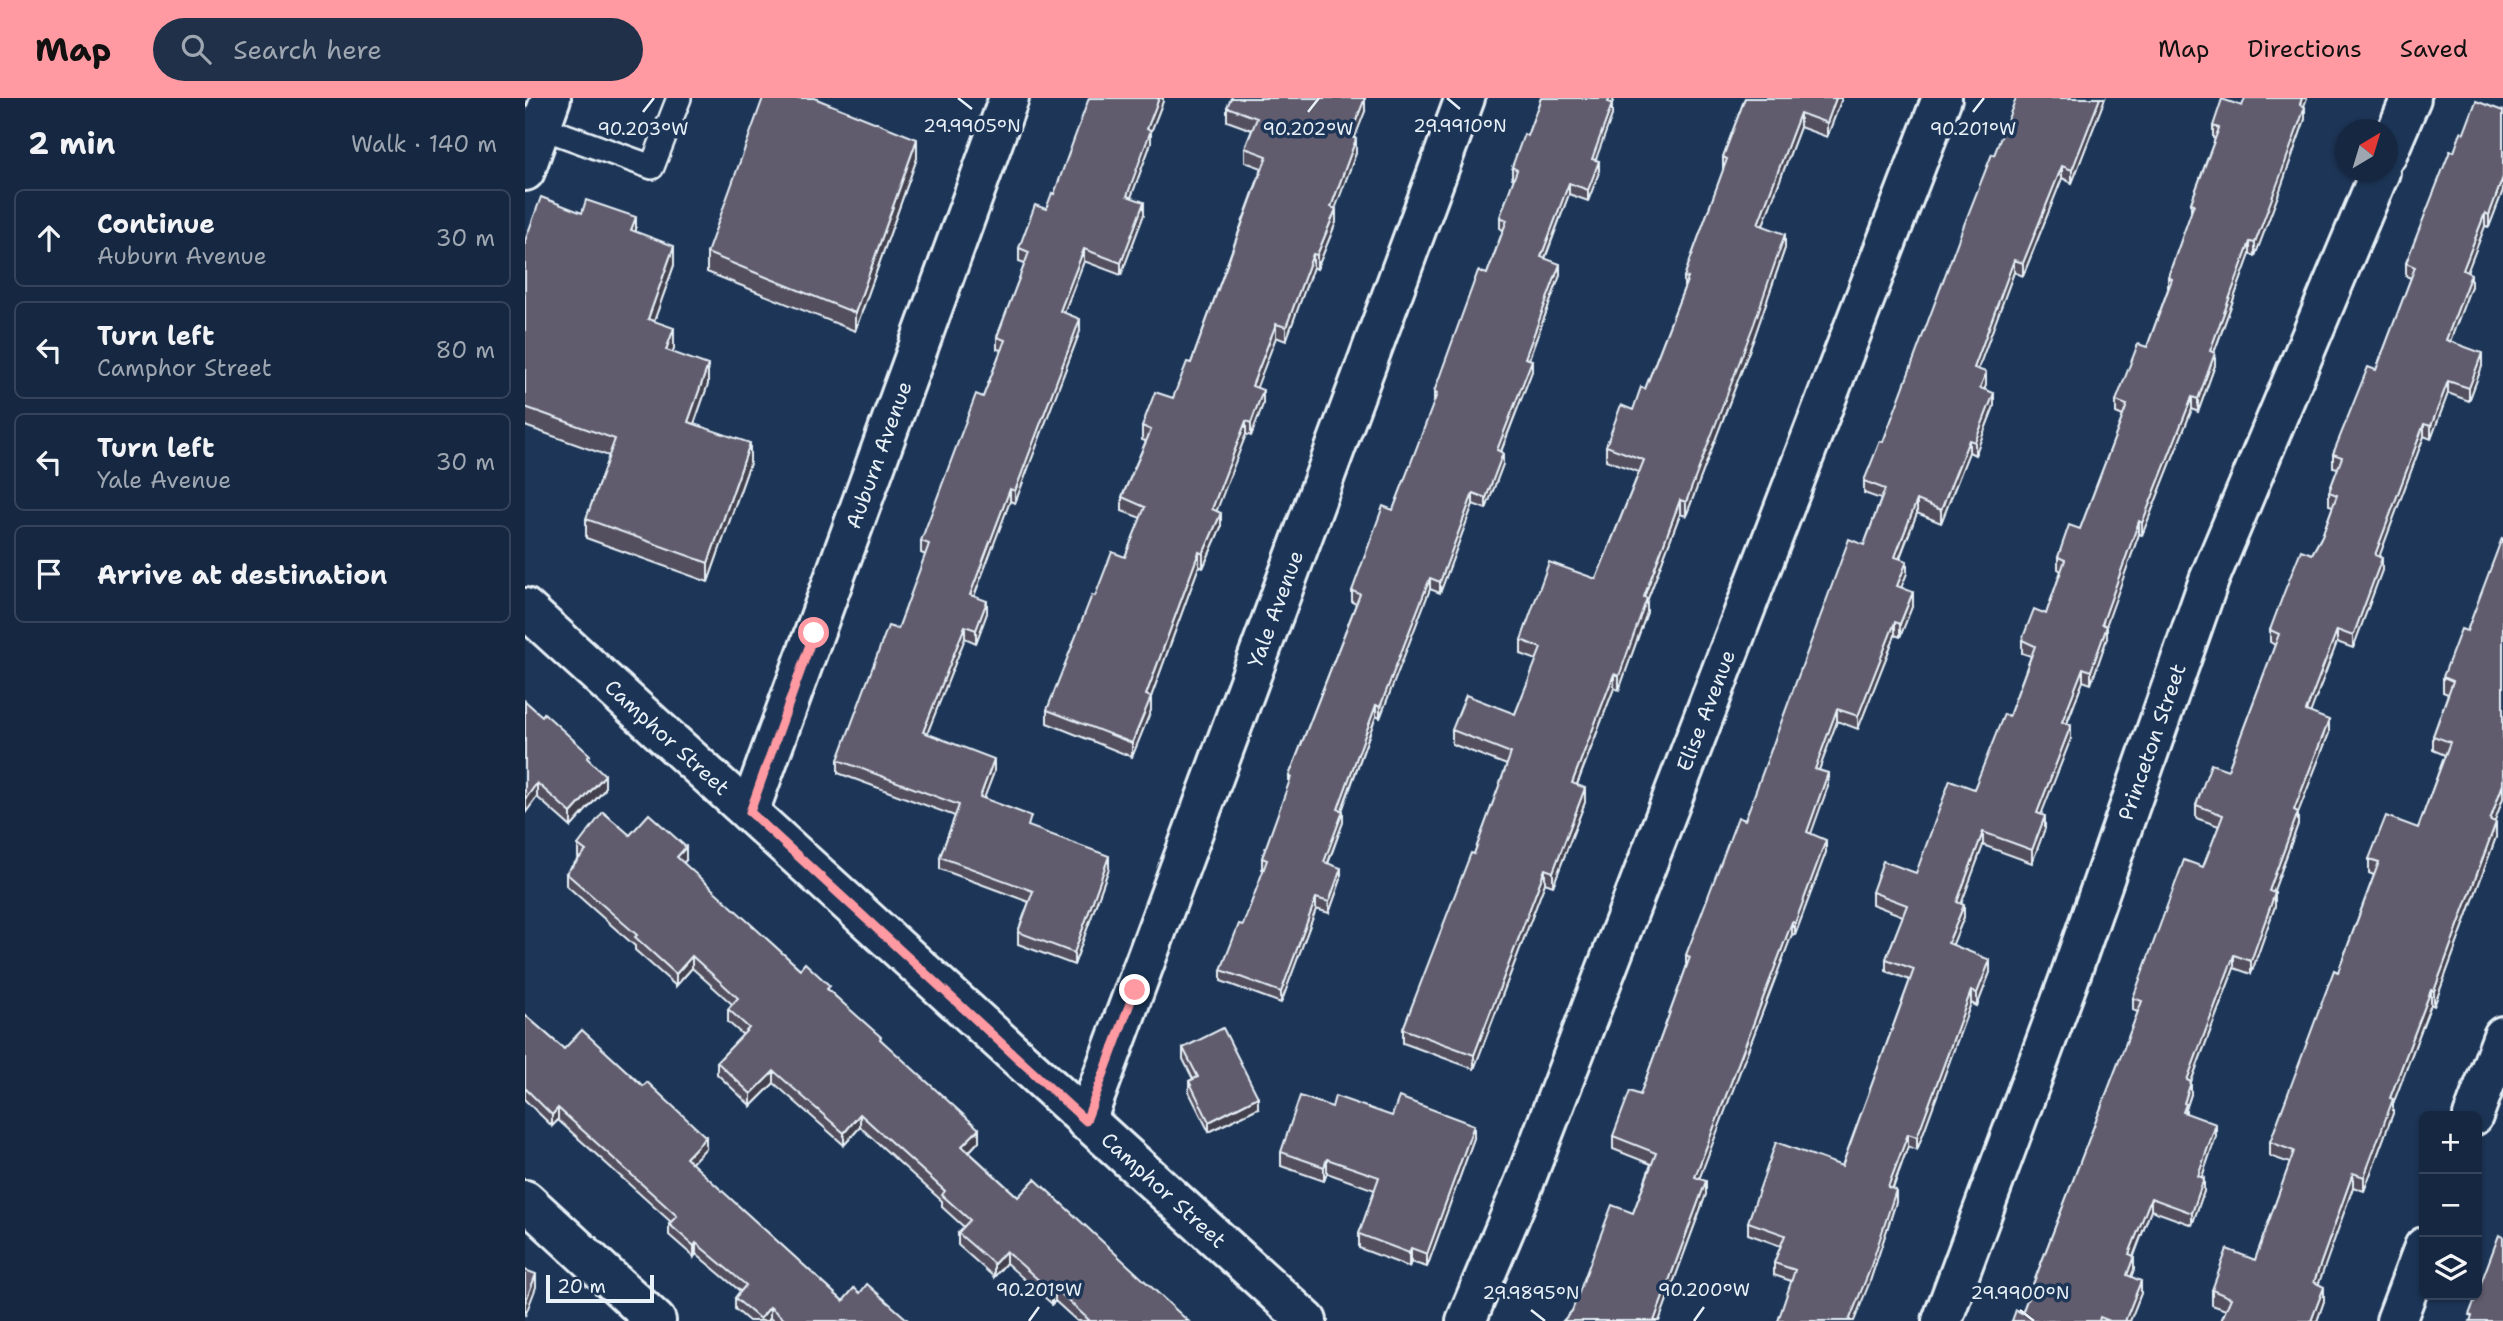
<!DOCTYPE html>
<html lang="en">
<head>
<meta charset="utf-8">
<style>
  :root { --surface:#162841; --page:#1f3048; --text:#f1f3f6; --muted:#9ea6b1; --line:#35445a; --accent:#ff9aa2 }
  body { margin:0; font-family:"Shantell Sans",sans-serif; background:var(--page); color:var(--text) }
  .controls { position:absolute; right:21px; bottom:21px; display:grid; overflow:hidden; border-radius:10px; box-shadow:0 2px 5px #0004 }
  .controls button { width:63px; height:63px; display:grid; place-items:center; padding:0; border:0; border-bottom:2px solid var(--line); background:var(--surface); color:var(--text); font:35px sans-serif }
  .compass { position:absolute; left:1810px; top:21px; width:63px; height:63px; border-radius:50%; background:var(--surface); box-shadow:0 2px 5px #0004; rotate:38deg }
  .scale { position:absolute; left:21px; bottom:18px; width:108px; box-sizing:border-box; padding-left:7px; border:4px solid #e8f1f8; border-top:0; font-size:19px; line-height:24px; white-space:nowrap; color:#e8f1f8; -webkit-text-stroke:5px #1d3557; paint-order:stroke }
  .stop { position:absolute; width:21px; height:21px; margin:-16px; border:5px solid #ff9aa2; border-radius:50%; background:#fff }
  .stop.end { background:#ff9aa2; border-color:#fff; box-shadow:0 2px 7px #0008 }
  .list { margin:0; padding:0; list-style:none }
  h2 { display:flex; justify-content:space-between; align-items:center; height:91px; margin:0; padding:0 28px; font-size:30px }
  h2 small { font-size:23px; font-weight:400; color:var(--muted) }
  .list li { display:grid; grid-template-columns:46px 1fr auto; gap:21px; align-items:center; box-sizing:border-box; height:98px; margin:0 14px 14px; padding:0 14px; border:2px solid var(--line); border-radius:10px }
  .list b { display:block; font-size:26px; white-space:nowrap }
  .list p { margin:0; font-size:23px; white-space:nowrap; color:var(--muted) }
  .list em { font-size:23px; font-style:normal; color:var(--muted) }
  .icon { flex:none; width:38px; height:38px; fill:none; stroke:currentColor; stroke-width:2; stroke-linecap:round; stroke-linejoin:round }
  .map { position:relative; flex:none; width:1978px; height:1223px; overflow:hidden }
  header { display:flex; align-items:center; gap:42px; box-sizing:border-box; height:98px; padding:0 35px; background:var(--accent); color:#111 }
  header strong { font-size:33px }
  nav { display:flex; gap:38px; margin-inline-start:auto; font-size:24px }
  .search { width:490px; height:63px; background:var(--page); display:flex; align-items:center; gap:18px; box-sizing:border-box; padding:0 24px; border-radius:38px; color:var(--muted); font-size:26px }
  main { display:flex }
  aside { flex:1; background:var(--surface) }
  .map>svg:first-child { display:block }
</style>
</head>
<body>
<header>
<strong>Map</strong>
<div class="search"><svg class="icon" aria-label="search" viewBox="0 0 24 24"><circle cx="10" cy="10" r="6"/><path d="M15 15l6 6"/></svg>Search here</div>
<nav><a>Map</a><a>Directions</a><a>Saved</a></nav>
</header>
<main>
<aside>
<h2>2 min<small>Walk · 140 m</small></h2>
<ul class="list">
<li><svg class="icon" aria-label="ahead" viewBox="0 0 24 24"><path d="M12 20V5M6 11l6-6 6 6"/></svg><div><b>Continue</b><p>Auburn Avenue</p></div><em>30 m</em></li>
<li><svg class="icon" aria-label="left" viewBox="0 0 24 24"><path d="M17 20v-9H6M10 6l-5 5 5 5"/></svg><div><b>Turn left</b><p>Camphor Street</p></div><em>80 m</em></li>
<li><svg class="icon" aria-label="left" viewBox="0 0 24 24"><path d="M17 20v-9H6M10 6l-5 5 5 5"/></svg><div><b>Turn left</b><p>Yale Avenue</p></div><em>30 m</em></li>
<li><svg class="icon" aria-label="arrive" viewBox="0 0 24 24"><path d="M6 21V4h12l-3 4 3 4H6"/></svg><div><b>Arrive at destination</b></div></li>
</ul>
</aside>
<div class="map">
<svg width="1978" height="1223" viewBox="0 0 1978 1223">
  <rect width="100%" height="100%" fill="#1d3557"/>
  <filter id="ink" filterUnits="userSpaceOnUse"><feTurbulence type="fractalNoise" baseFrequency=".0143" numOctaves="2"/><feDisplacementMap in="SourceGraphic" scale="14" xChannelSelector="R" yChannelSelector="G"/><feConvolveMatrix kernelMatrix="1 2 1 2 8 2 1 2 1" color-interpolation-filters="sRGB"/></filter>
  <g filter="url(#ink)">
    <g fill="none" stroke-linecap="round" stroke-linejoin="round">
      <defs>
        <path id="service" d="M16,29L127,69L154,0"/>
        <g id="minor">
          <path d="M1862,56L1886,0"/>
          <path d="M0,73L26,0"/>
          <path id="s1" d="M0,510L782,1223"/>
          <path id="s2" d="M224,714L484,0"/>
          <path d="M1948,1018L1978,938"/>
          <path id="s3" d="M561,1023L940,0"/>
          <path d="M0,1102L131,1223"/>
          <path id="s4" d="M1417,1223L1543,884L1684,482L1855,74"/>
          <path d="M1871,1223L1899,1149"/>
        </g>
        <g id="tertiary">
          <path id="s5" d="M941,1223L998,1088L1417,0"/>
        </g>
      </defs>
      <use href="#service" stroke="#e8f1f8" stroke-width="28"/>
      <use href="#minor" stroke="#e8f1f8" stroke-width="44"/>
      <use href="#tertiary" stroke="#e8f1f8" stroke-width="44"/>
      <use href="#service" stroke="#1d3557" stroke-width="23"/>
      <use href="#minor" stroke="#1d3557" stroke-width="38"/>
      <use href="#tertiary" stroke="#1d3557" stroke-width="38"/>
    </g>
    <g fill="#534f5f" stroke="#e8f1f8" stroke-width="2">
      <path d="M638,0V3L626,34V45L606,99L619,116L596,177L559,163L539,215L555,233L490,405L485,403L449,498L462,515L451,545L440,540L402,636L469,674L459,700L506,730L584,770L549,867L493,846V834L504,804L415,771V759L430,718L313,675V662L373,531L401,457L396,455V443L458,299L476,252L472,251V239L500,165L494,163V150L521,111L529,96Z"/>
      <path d="M1016,0H1089L1087,6V17L1070,62L1074,74L1063,103L1044,96L1020,161L1035,177L1004,261L1007,273L976,354L978,366L961,411L948,406L915,495L905,491L855,620L851,618L817,713L818,724L803,766L816,781L804,815L791,811L756,905L696,883V872L718,827L739,772L737,771V760L764,687V678L831,506L827,504V493L868,412L909,305V294L962,176L978,132L975,130V119L989,81L987,80V69L1002,38Z"/>
      <path d="M1220,0H1317L1302,39L1275,29L1238,127L1260,150L1229,240L1161,418L1155,416L1122,503V514L1094,592L1089,590L1052,687L1060,704L1028,788L1020,785L949,971L878,945V931L949,756L982,667L927,646V632L990,616L1012,562L996,556V542L1071,481L1114,374L1081,362V348L1108,312L1120,291L1159,190V179L1198,73V59Z"/>
      <path d="M1580,0L1547,85L1537,80L1498,178L1489,174L1453,271L1461,287L1459,292L1469,308L1450,357L1444,354L1416,425L1392,415L1375,460L1382,475L1376,489L1388,506L1375,539L1370,537L1333,631L1312,623L1294,672L1303,688L1285,736L1301,754L1270,837L1267,836L1174,1081L1181,1096L1134,1223H1038L1047,1213L1108,1115L1126,1066L1088,1051V1038L1115,997L1161,870V857L1220,722L1339,447L1356,401L1339,395V383L1358,344L1469,57Z"/>
      <path d="M292,1L392,60L330,233L182,174V155Z"/>
      <path d="M1717,8H1779L1780,21L1755,92L1730,158L1725,156L1689,255L1690,267L1673,314L1667,311L1617,437L1614,436L1581,527L1582,540L1566,586L1558,583L1542,626L1546,640L1516,716L1520,730L1507,765L1458,747L1436,806L1439,819L1427,847L1465,874L1452,908L1446,905L1392,1052L1383,1048L1368,1091L1371,1104L1344,1186L1266,1183L1249,1177V1165L1256,1148L1223,1136V1124L1317,1068L1385,882L1361,873V861L1378,818L1347,806V794L1391,775L1449,691L1484,618L1506,558L1497,555V542L1521,516L1536,473L1533,471V459L1555,431L1598,318L1591,315V303L1622,249L1643,191V179L1666,115V105L1690,41L1688,40V28Z"/>
      <path d="M702,9L840,13L829,40L831,55L810,110L811,124L792,171L788,169L761,243L751,239L731,290L738,306L726,338L721,336L691,413L696,429L678,470L674,468L626,599V612L607,659L522,625V612L570,498L600,459L616,420L597,413V399L621,343L617,342V328L648,300L666,265L737,70L720,64V50L727,32L702,23Z"/>
      <path d="M1978,13V92L1964,129L1960,128L1942,174L1946,188L1925,243L1957,268L1944,303L1923,295L1906,341L1899,338L1854,459L1857,472L1828,550L1812,544L1785,615L1804,635L1773,714V726L1748,795L1750,808L1726,876L1709,870L1666,984V996L1661,1011V1015L1691,1038L1677,1079L1679,1093L1667,1127L1626,1112L1609,1158V1171L1606,1179L1616,1195L1605,1223H1487L1497,1215L1613,914L1608,912V900L1678,769L1694,728L1671,720V707L1703,672L1750,547L1745,544V532L1797,438L1808,408L1804,407V394L1813,370L1808,369V356L1851,272L1886,180L1881,178V165L1929,54L1939,35Z"/>
      <path d="M111,134L149,167L129,223L149,250L147,254L183,286L169,326L225,365L183,484L61,440V421L84,358L0,328V143Z"/>
      <path d="M1978,441V700L1969,724L1971,739L1909,908L1906,906L1868,1006V1015L1839,1093L1828,1089L1793,1186L1799,1203L1792,1223H1696L1701,1212L1687,1207V1192L1730,1162L1765,1065L1745,1058V1044L1813,874L1849,777L1844,775V761L1893,730L1920,657L1908,652V638L1923,596L1918,594V579L1942,533Z"/>
      <path d="M0,603L65,663L80,691L46,729L12,699L1,714L0,713Z"/>
      <path d="M105,737L161,762L158,765L275,871L305,893L356,942L454,1043L444,1054L493,1099L663,1223H552L530,1203L527,1206L481,1165L469,1179L433,1147V1135L439,1129L417,1109V1103L335,1029L319,1047L249,985L226,1008L192,976V964L218,937L203,924V911L207,906L167,870L151,888L110,852V848L41,787V775L54,760L53,759V747Z"/>
      <path d="M0,917L39,951L181,1050L166,1065L318,1203L335,1195L384,1223H248L245,1220L243,1223H224L210,1211V1200L215,1193L171,1156L169,1159L144,1137V1126L146,1124L33,1022L27,1028L0,1002Z"/>
      <path d="M658,950L733,1010L684,1034L664,994V983L668,981L658,961Z"/>
      <path d="M807,1009L867,1018L949,1040L902,1169L886,1164L884,1169L834,1150V1136L850,1092L802,1075L799,1083L756,1068V1054Z"/>
    </g>
    <g fill="#43404d" stroke="#e8f1f8" stroke-width="2">
      <path d="M634,0H638V3L626,34V45L602,110V98L622,31Z"/>
      <path d="M840,0V13L825,52V38Z"/>
      <path d="M1085,0H1089L1083,15V4Z"/>
      <path d="M1311,0H1317L1302,39V25Z"/>
      <path d="M1575,0H1580L1547,85V72Z"/>
      <path d="M1777,0H1782L1775,19V6Z"/>
      <path d="M1087,6V17L1067,72V61Z"/>
      <path d="M1780,9V21L1755,92L1730,158V145Z"/>
      <path d="M1275,15V29L1233,140V126Z"/>
      <path d="M392,41V60L330,233V215Z"/>
      <path d="M831,41V55L806,122V109Z"/>
      <path d="M1074,63V74L1063,103V92Z"/>
      <path d="M1537,68V80L1498,178V165Z"/>
      <path d="M1978,79V92L1964,129V117Z"/>
      <path d="M1044,85V96L1016,170V159Z"/>
      <path d="M619,104V116L596,177V165Z"/>
      <path d="M811,111V124L792,171V157Z"/>
      <path d="M1960,115V128L1938,185V172Z"/>
      <path d="M111,119V139L106,132Z"/>
      <path d="M1260,136V150L1229,240L1161,418V404Z"/>
      <path d="M1725,144V156L1685,265V253Z"/>
      <path d="M149,148V167L123,240V221Z"/>
      <path d="M559,151V163L535,225V213Z"/>
      <path d="M788,156V169L761,243V229Z"/>
      <path d="M1489,162V174L1449,282V270Z"/>
      <path d="M1035,166V177L1000,271V260Z"/>
      <path d="M1946,176V188L1921,254V242Z"/>
      <path d="M555,221V233L490,405V393Z"/>
      <path d="M751,226V239L727,302V288Z"/>
      <path d="M149,230V250L141,272V252Z"/>
      <path d="M1690,255V267L1673,314V301Z"/>
      <path d="M1957,255V268L1944,303V290Z"/>
      <path d="M1007,262V273L972,363V352Z"/>
      <path d="M183,267V286L163,343V324Z"/>
      <path d="M1461,274V287L1455,303V290Z"/>
      <path d="M1923,283V295L1906,341V328Z"/>
      <path d="M738,292V306L726,338V325Z"/>
      <path d="M1469,295V308L1450,357V344Z"/>
      <path d="M1667,299V311L1617,437V425Z"/>
      <path d="M721,323V336L687,425V411Z"/>
      <path d="M1899,326V338L1850,470V457Z"/>
      <path d="M1444,342V354L1416,425V412Z"/>
      <path d="M225,345V365L183,484V465Z"/>
      <path d="M978,355V366L961,411V400Z"/>
      <path d="M485,391V403L445,509V497Z"/>
      <path d="M948,395V406L915,495V484Z"/>
      <path d="M1155,402V416L1122,503V514L1094,592V578L1119,499Z"/>
      <path d="M1392,402V415L1370,471V459Z"/>
      <path d="M696,415V429L678,470V456Z"/>
      <path d="M1614,423V436L1577,539V526Z"/>
      <path d="M674,454V468L626,599V612L607,659V645L621,597Z"/>
      <path d="M1857,460V472L1828,550V538Z"/>
      <path d="M1382,463V475L1372,500V488Z"/>
      <path d="M905,480V491L855,620V609Z"/>
      <path d="M1388,494V506L1375,539V526Z"/>
      <path d="M462,503V515L451,545V532Z"/>
      <path d="M1370,524V537L1333,631V618Z"/>
      <path d="M440,528V540L398,646V634Z"/>
      <path d="M1582,528V540L1566,586V573Z"/>
      <path d="M1812,532V544L1781,626V613Z"/>
      <path d="M1558,570V583L1537,636V624Z"/>
      <path d="M1089,576V590L1047,699V685Z"/>
      <path d="M851,607V618L813,722V711Z"/>
      <path d="M1312,611V623L1290,683V671Z"/>
      <path d="M1804,622V635L1769,725V712Z"/>
      <path d="M1546,627V640L1512,727V715Z"/>
      <path d="M469,661V674L455,711V699Z"/>
      <path d="M1303,675V688L1282,747V734Z"/>
      <path d="M80,677V691L46,729V715Z"/>
      <path d="M12,685V699L1,714V700Z"/>
      <path d="M1978,686V700L1965,736V722Z"/>
      <path d="M1060,690V704L1028,788V774Z"/>
      <path d="M818,713V724L799,775V764Z"/>
      <path d="M1773,714V726L1744,806V793Z"/>
      <path d="M1520,718V730L1507,765V752Z"/>
      <path d="M1971,724V739L1909,908V893Z"/>
      <path d="M1458,734V747L1432,817V804Z"/>
      <path d="M1301,742V754L1270,837V825Z"/>
      <path d="M161,749V762L152,772V759Z"/>
      <path d="M584,758V770L549,867V855Z"/>
      <path d="M816,770V781L804,815V804Z"/>
      <path d="M1020,771V785L949,971V957Z"/>
      <path d="M1750,795V808L1726,876V863Z"/>
      <path d="M791,800V811L756,905V894Z"/>
      <path d="M1439,807V819L1423,858V845Z"/>
      <path d="M1267,824V836L1170,1092V1079Z"/>
      <path d="M1709,857V870L1662,994V982Z"/>
      <path d="M167,858V870L151,888V876Z"/>
      <path d="M1465,862V874L1452,908V895Z"/>
      <path d="M1906,892V906L1868,1006V1015L1839,1093V1079L1865,1000Z"/>
      <path d="M1446,893V905L1392,1052V1039Z"/>
      <path d="M249,973V985L226,1008V996Z"/>
      <path d="M1666,984V996L1661,1011V1019L1658,1026L1659,1005Z"/>
      <path d="M733,999V1010L684,1034V1024Z"/>
      <path d="M33,1010V1022L27,1028V1017Z"/>
      <path d="M335,1016V1029L319,1047V1035Z"/>
      <path d="M1691,1026V1038L1673,1090V1078Z"/>
      <path d="M949,1027V1040L902,1169V1156Z"/>
      <path d="M454,1031V1043L437,1061V1048Z"/>
      <path d="M1383,1036V1048L1363,1102V1089Z"/>
      <path d="M181,1039V1050L161,1071V1060Z"/>
      <path d="M802,1061V1075L799,1083V1069Z"/>
      <path d="M1828,1075V1089L1789,1199V1184Z"/>
      <path d="M1679,1080V1093L1667,1127V1115Z"/>
      <path d="M1181,1083V1096L1134,1223H1129Z"/>
      <path d="M1371,1092V1104L1344,1186L1329,1223H1324Z"/>
      <path d="M1626,1100V1112L1604,1169V1156Z"/>
      <path d="M171,1145V1156L169,1159V1148Z"/>
      <path d="M886,1150V1164L884,1169V1155Z"/>
      <path d="M481,1153V1165L469,1179V1166Z"/>
      <path d="M1609,1158V1171L1602,1189V1177Z"/>
      <path d="M11,1176V1189L0,1218V1205Z"/>
      <path d="M1616,1183V1195L1605,1223H1600Z"/>
      <path d="M1799,1189V1203L1792,1223H1786Z"/>
      <path d="M530,1190V1203L527,1206V1194Z"/>
      <path d="M245,1209V1220L243,1223H235V1221Z"/>
    </g>
    <g fill="#605c6e" stroke="#e8f1f8" stroke-width="2">
      <path d="M238,0H289L392,41L330,215L182,155Z"/>
      <path d="M564,0H634L622,31L626,32L602,98L619,104L596,165L559,151L535,213L555,221L490,393L485,391L445,497L462,503L451,532L440,528L398,634L469,661L455,699L506,718L503,728L584,758L549,855L493,834L508,793L415,759L434,707L313,662L363,528L373,531L404,446L396,443L451,296L458,299L480,242L472,239L504,154L494,150L510,107L521,111L527,95L529,96Z"/>
      <path d="M706,0H840L825,38L831,41L806,109L811,111L792,157L788,156L761,229L751,226L727,288L738,292L726,325L721,323L687,411L696,415L678,456L674,454L621,597L626,599L607,645L522,612L567,497L570,498L587,454L600,459L620,409L597,399L626,332L617,328L630,294L648,300L662,264L666,265L742,58L720,50L732,20L702,9Z"/>
      <path d="M1016,0H1085L1083,4L1087,6L1067,61L1074,63L1063,92L1044,85L1016,159L1035,166L1000,260L1007,262L972,352L978,355L961,400L948,395L915,484L905,480L855,609L851,607L813,711L818,713L799,764L816,770L804,804L791,800L756,894L696,872L714,826L718,827L742,762L737,760L766,679L764,678L835,496L827,493L858,408L868,412L912,296L909,294L953,173L962,176L982,122L975,119L992,72L987,69L999,36L1002,38Z"/>
      <path d="M1220,0H1311L1302,25L1275,15L1233,126L1260,136L1229,226L1161,404L1155,402L1119,499L1122,500L1094,578L1089,576L1047,685L1060,690L1028,774L1020,771L949,957L878,931L946,755L949,756L986,655L927,632L941,597L990,616L1016,550L996,542L1024,464L1071,481L1119,362L1081,348L1096,307L1108,312L1116,289L1120,291L1163,180L1159,179L1202,61L1198,59Z"/>
      <path d="M1491,0H1575L1547,72L1537,68L1498,165L1489,162L1449,270L1461,274L1455,290L1469,295L1450,344L1444,342L1416,412L1392,402L1370,459L1382,463L1372,488L1388,494L1375,526L1370,524L1333,618L1312,611L1290,671L1303,675L1282,734L1301,742L1270,825L1267,824L1170,1079L1181,1083L1129,1223H1038L1047,1213L1087,1107L1108,1115L1131,1055L1088,1038L1105,993L1115,997L1165,859L1161,857L1213,719L1220,722L1324,441L1339,447L1360,391L1339,383L1355,343L1358,344L1437,132L1467,56L1469,57Z"/>
      <path d="M1720,0H1777L1775,6L1780,9L1755,79L1730,145L1725,144L1685,253L1690,255L1673,301L1667,299L1617,425L1614,423L1577,526L1582,528L1566,573L1558,570L1537,624L1546,627L1512,715L1520,718L1507,752L1458,734L1432,804L1439,807L1423,845L1465,862L1452,895L1446,893L1392,1039L1383,1036L1363,1089L1371,1092L1344,1174L1324,1223H1253L1270,1172L1249,1165L1260,1137L1223,1124L1251,1044L1317,1068L1389,871L1361,861L1382,807L1347,794L1358,763L1391,775L1425,682L1449,691L1479,616L1484,618L1510,548L1497,542L1509,511L1521,516L1540,462L1533,459L1544,427L1555,431L1602,307L1591,303L1613,246L1622,249L1647,181L1643,179L1669,106L1666,105L1694,30L1688,28L1697,1L1717,8Z"/>
      <path d="M1951,3L1978,13V79L1964,117L1960,115L1938,172L1946,176L1921,242L1957,255L1944,290L1923,283L1906,328L1899,326L1850,457L1857,460L1828,538L1812,532L1781,613L1804,622L1769,712L1773,714L1744,793L1750,795L1726,863L1709,857L1662,982L1666,984L1659,1005L1661,1006L1658,1014L1691,1026L1673,1078L1679,1080L1667,1115L1626,1100L1604,1156L1609,1158L1602,1177L1616,1183L1600,1223H1585L1575,1219L1574,1223H1487L1491,1212L1497,1215L1617,903L1608,900L1659,762L1678,769L1698,717L1671,707L1686,666L1703,672L1754,536L1745,532L1760,492L1776,452L1787,456L1797,438L1812,397L1804,394L1817,359L1808,356L1843,269L1851,272L1890,169L1881,165L1925,53L1929,54L1936,34L1939,35Z"/>
      <path d="M16,99L57,115L61,102L111,119L106,132L149,148L123,221L149,230L141,252L183,267L163,324L225,345L183,465L61,421L90,341L0,309V143Z"/>
      <path d="M1977,440L1978,441V686L1965,722L1971,724L1909,893L1906,892L1865,1000L1868,1001L1839,1079L1828,1075L1789,1184L1799,1189L1786,1223H1696L1706,1200L1687,1192L1702,1151L1730,1162L1769,1053L1745,1044L1809,872L1813,874L1854,764L1844,761L1861,718L1893,730L1925,644L1908,638L1928,583L1918,579L1936,531L1942,533Z"/>
      <path d="M0,603L17,618L19,615L65,657L62,660L80,677L46,715L12,685L1,700L0,699Z"/>
      <path d="M78,714L105,737L124,716L161,749L152,759L275,871L280,865L305,888L302,891L356,939L355,941L454,1031L437,1048L493,1099L510,1081L663,1223H565L530,1190L527,1194L481,1153L469,1166L433,1135L445,1122L417,1097L420,1093L335,1016L319,1035L249,973L226,996L192,964L224,930L203,911L213,900L167,858L151,876L110,839L112,837L41,775L61,753L53,747Z"/>
      <path d="M0,917L39,951L57,932L118,988L122,984L181,1039L161,1060L318,1203L329,1190L335,1195L342,1186L384,1223H261L245,1209L235,1221L210,1200L221,1187L171,1145L169,1148L144,1126L152,1118L33,1010L27,1017L0,990Z"/>
      <path d="M698,930L733,999L684,1024L664,983L673,979L658,950Z"/>
      <path d="M775,998L807,1009L810,998L867,1018L874,999L949,1027L902,1156L886,1150L884,1155L834,1136L854,1079L802,1061L799,1069L756,1054Z"/>
      <path d="M1974,1137L1978,1139V1223H1945L1947,1218L1944,1217Z"/>
      <path d="M0,1172L11,1176L0,1205Z"/>
    </g>
  </g>
  <g fill="none" stroke-linecap="round" stroke-linejoin="round" filter="url(#ink)">
    <path stroke="#ff9aa2" stroke-width="9" d="M289,535L225,714L561,1023L610,892"/>
  </g>
  <path fill="none" stroke="#e8f1f8" stroke-width="2.5" d="M433,0L447,11M922,0L935,11M118,14L129,0M783,14L794,0M1448,14L1459,0M1006,1212L1020,1223M1495,1212L1509,1223M504,1223L514,1209M1169,1223L1179,1209"/>
  <g text-anchor="middle" dominant-baseline="central" stroke-width="7" stroke-linejoin="round" paint-order="stroke">
    <g font-size="21" fill="#e8f1f8" stroke="#1d3557">
      <text stroke="none"><textPath href="#s2" startOffset="380">Auburn Avenue</textPath></text>
      <text stroke="none"><textPath href="#s3" startOffset="546">Yale Avenue</textPath></text>
      <text stroke="none"><textPath href="#s5" startOffset="656">Elise Avenue</textPath></text>
      <text stroke="none"><textPath href="#s1" startOffset="192">Camphor Street</textPath></text>
      <text stroke="none"><textPath href="#s4" startOffset="616">Princeton Street</textPath></text>
      <text stroke="none"><textPath href="#s1" startOffset="864">Camphor Street</textPath></text>
    </g>
  </g>
  <g font-size="18" text-anchor="middle" fill="#e8f1f8" stroke="#1d3557" stroke-width="7" stroke-linejoin="round" paint-order="stroke">
    <text x="447" y="34">29.9905°N</text>
    <text x="935" y="34">29.9910°N</text>
    <text x="783" y="37">90.202°W</text>
    <text x="1448" y="37">90.201°W</text>
    <text x="118" y="37">90.203°W</text>
    <text x="514" y="1198">90.201°W</text>
    <text x="1179" y="1198">90.200°W</text>
    <text x="1006" y="1201">29.9895°N</text>
    <text x="1495" y="1201">29.9900°N</text>
  </g>
</svg>
<div class="controls">
<button>+</button>
<button>−</button>
<button><svg class="icon" aria-label="layers" viewBox="0 0 24 24"><path d="M12 4l9 5-9 5-9-5zM3 14l9 5 9-5"/></svg></button>
</div>
<svg class="compass" viewBox="-18 -18 36 36"><path d="M0-13l5 13h-10z" fill="#e53935"/><path d="M0 13l5-13h-10z" fill="#9ea6b1"/></svg>
<div class="scale">20 m</div>
<div class="stop" style="left:289px;top:535px"></div>
<div class="stop end" style="left:610px;top:892px"></div>
</div>
</main>
</body>
</html>
